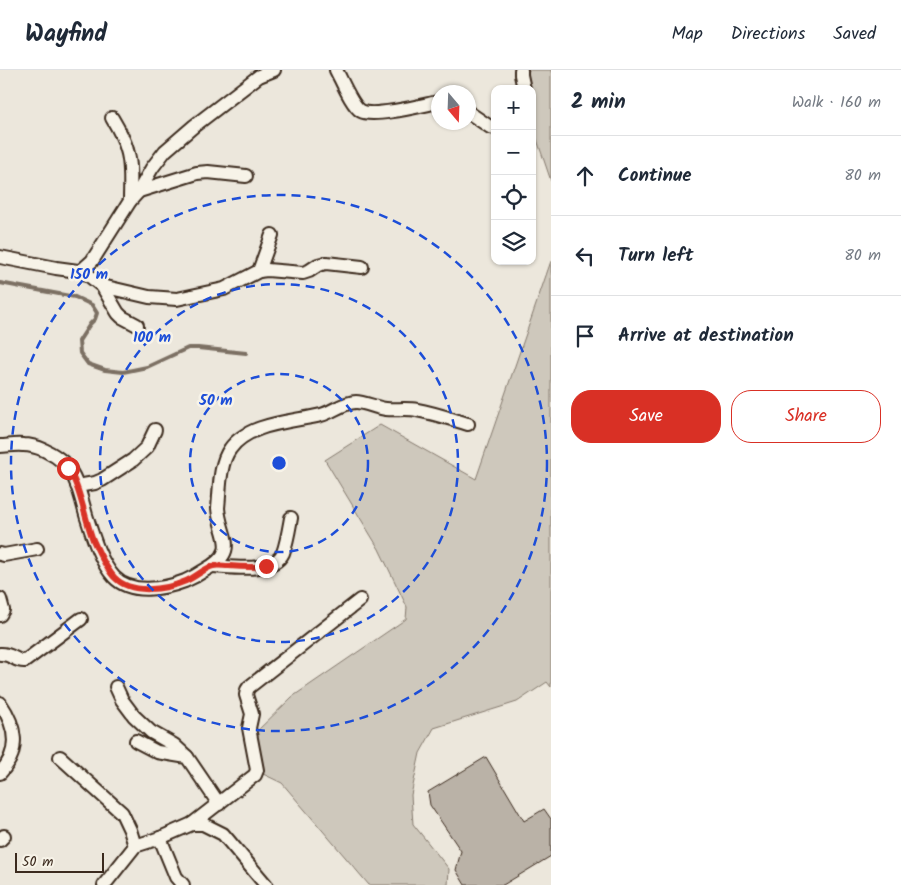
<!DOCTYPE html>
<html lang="en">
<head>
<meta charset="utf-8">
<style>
  :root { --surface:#fff; --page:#f6f6f7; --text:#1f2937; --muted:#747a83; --line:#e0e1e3; --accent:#d93025 }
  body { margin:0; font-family:Kalam,sans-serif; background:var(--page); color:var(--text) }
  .controls { position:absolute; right:15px; top:15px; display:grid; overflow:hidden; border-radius:10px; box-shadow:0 1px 4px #0004 }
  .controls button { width:45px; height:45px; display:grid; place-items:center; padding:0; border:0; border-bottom:1px solid var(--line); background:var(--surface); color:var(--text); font:25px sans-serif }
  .compass { position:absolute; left:431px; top:15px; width:45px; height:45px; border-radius:50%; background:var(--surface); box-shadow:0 1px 4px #0004; rotate:161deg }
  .scale { position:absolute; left:15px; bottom:12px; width:89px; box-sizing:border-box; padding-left:5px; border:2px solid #3b2a1e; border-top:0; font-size:14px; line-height:18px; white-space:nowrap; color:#3b2a1e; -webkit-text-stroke:4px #f7f3e8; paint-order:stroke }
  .stop { position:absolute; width:15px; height:15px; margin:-11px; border:4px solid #d93025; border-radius:50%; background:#fff }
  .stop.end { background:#d93025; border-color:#fff; box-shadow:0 1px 5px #0008 }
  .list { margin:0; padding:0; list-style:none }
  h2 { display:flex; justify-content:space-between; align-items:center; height:65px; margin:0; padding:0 20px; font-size:21px }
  h2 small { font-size:16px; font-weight:400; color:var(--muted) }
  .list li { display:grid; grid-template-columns:32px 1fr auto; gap:15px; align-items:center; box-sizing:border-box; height:80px; padding:0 20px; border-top:1px solid var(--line) }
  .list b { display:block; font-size:19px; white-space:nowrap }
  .list em { font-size:16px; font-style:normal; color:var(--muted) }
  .actions { display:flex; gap:10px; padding:15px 20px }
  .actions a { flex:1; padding:11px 0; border:1px solid var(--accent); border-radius:20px; text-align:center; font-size:18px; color:var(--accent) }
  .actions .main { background:var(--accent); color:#fff }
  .icon { flex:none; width:28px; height:28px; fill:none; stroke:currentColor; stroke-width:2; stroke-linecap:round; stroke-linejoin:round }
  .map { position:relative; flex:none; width:551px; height:815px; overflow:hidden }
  header { display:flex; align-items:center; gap:30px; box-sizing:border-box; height:70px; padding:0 25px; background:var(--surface); border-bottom:1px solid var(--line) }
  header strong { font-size:24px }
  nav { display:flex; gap:28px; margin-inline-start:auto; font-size:18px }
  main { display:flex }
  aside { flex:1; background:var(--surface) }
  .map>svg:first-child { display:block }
</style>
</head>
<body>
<header>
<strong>Wayfind</strong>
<nav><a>Map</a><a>Directions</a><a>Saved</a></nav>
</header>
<main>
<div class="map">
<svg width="551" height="815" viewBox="0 0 551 815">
  <rect width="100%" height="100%" fill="#ece7dc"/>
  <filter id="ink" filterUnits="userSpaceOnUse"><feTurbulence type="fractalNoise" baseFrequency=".02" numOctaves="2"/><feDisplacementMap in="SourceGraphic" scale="10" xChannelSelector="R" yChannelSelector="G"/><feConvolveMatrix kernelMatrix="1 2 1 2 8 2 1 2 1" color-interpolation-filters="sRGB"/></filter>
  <g filter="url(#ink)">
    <g fill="#cec8bc" stroke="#84796d">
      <path d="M514,0H551V111L532,55V19H520Z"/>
      <path d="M551,191V617L547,612L517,632L434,658L420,683L411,725L413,754L449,799L448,815H369L282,713L261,703L254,664L292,627L406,549L407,537L379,479L325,390L380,355L476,409Z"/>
    </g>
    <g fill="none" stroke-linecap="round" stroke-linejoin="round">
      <path stroke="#7c7064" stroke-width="4" d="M0,213L75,227L92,235L97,243L95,249L90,254L79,271L80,283L88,294L105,300L123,302L147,297L188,278H198L246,283"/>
    </g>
    <path fill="#bab2a7" stroke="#3b2a1e" d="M486,687L524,751L544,739L551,749V786L503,815H465L456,800L461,781L430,735L428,722Z"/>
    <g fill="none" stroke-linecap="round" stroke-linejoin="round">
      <defs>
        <g id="minor">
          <path d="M336,0C341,9 352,36 361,41C373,48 423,35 438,32"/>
          <path d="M521,0V5L524,19"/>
          <path d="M468,42L490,57L495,58"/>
          <path d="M112,48C118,58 124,68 127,80C132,96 130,114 130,131"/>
          <path d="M139,121L197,103L208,102L246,106"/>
          <path d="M0,187L56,198L78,201L82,200L92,191L130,131L139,121L152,98L165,81L194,56L259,6L274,0"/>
          <path d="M82,200L102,216L118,243L122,247L137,255"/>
          <path d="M259,201L272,165"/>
          <path d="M102,216L149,227L177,229L224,219L259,201L267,200L303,203L309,201L318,195L326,193L362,197"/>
          <path d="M0,376C7,376 15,374 23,375C37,375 53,383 64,393C77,406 81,428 86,445C92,464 100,492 114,507C131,525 164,519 185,511C192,508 199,504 205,500C241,480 220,467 218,438C220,420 219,394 230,379C248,353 292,352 321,345C333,342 343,332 356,332C364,332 377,338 386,339C396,340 407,338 417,340C434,343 451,349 468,354"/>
          <path d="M77,416L95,413L102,410L133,390L147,377L155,360"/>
          <path d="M0,484L4,485L37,479"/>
          <path d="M213,496C232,497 273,504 283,483C287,472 289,459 291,448"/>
          <path d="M0,529L3,540L0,545"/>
          <path d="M0,584C12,583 15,592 25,591L81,549"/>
          <path d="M116,617L122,630L134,646L151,662L174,675L187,687"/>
          <path d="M0,633C16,656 21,681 0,703"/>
          <path d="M136,671L157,682L187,687L219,734"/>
          <path d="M60,687L122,743L130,760L135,776"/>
          <path d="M192,754H203L223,764L266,815"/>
          <path d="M160,768L176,807L183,815"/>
          <path d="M0,770L4,766"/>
          <path d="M104,815L135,776L160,768L192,754L255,705L257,700L249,658L252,644L246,625L247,620L249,617L360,530"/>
        </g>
      </defs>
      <use href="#minor" stroke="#3b2a1e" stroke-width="16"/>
      <use href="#minor" stroke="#f7f3e8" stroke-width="12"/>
    </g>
  </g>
  <g fill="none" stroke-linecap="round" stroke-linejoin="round" filter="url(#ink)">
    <path stroke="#d93025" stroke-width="6" d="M68,398C81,420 84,446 93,470C98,481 106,498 114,507C131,525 165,520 186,511C194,508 205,498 213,496C217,495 224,496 228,496C241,497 253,498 266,496"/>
  </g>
  <g fill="none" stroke="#1d4ed8" stroke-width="2.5" stroke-dasharray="9 6">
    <circle cx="279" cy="393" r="89"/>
    <circle cx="279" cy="393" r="179"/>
    <circle cx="279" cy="393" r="268"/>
  </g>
  <circle cx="279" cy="393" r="8" fill="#1d4ed8" stroke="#f7f3e8" stroke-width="2.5"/>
  <g font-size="15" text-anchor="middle" font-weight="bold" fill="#1d4ed8" stroke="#f7f3e8" stroke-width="5" stroke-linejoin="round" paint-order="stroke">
    <text x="89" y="209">150 m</text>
    <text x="152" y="272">100 m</text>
    <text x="216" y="335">50 m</text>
  </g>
</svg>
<div class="controls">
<button>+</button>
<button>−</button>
<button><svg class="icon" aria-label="locate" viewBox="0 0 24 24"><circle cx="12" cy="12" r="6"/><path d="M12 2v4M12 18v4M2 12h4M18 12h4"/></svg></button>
<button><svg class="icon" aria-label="layers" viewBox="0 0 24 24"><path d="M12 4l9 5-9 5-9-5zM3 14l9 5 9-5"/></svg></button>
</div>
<svg class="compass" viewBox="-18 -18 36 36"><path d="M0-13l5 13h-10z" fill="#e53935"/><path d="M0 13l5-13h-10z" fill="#747a83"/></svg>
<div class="scale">50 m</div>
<div class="stop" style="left:68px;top:398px"></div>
<div class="stop end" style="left:266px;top:496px"></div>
</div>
<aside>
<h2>2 min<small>Walk · 160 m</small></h2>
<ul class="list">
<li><svg class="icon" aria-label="ahead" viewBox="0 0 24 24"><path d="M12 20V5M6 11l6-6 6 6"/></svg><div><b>Continue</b></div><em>80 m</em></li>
<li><svg class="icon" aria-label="left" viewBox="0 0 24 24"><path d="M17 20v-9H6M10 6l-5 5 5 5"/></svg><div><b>Turn left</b></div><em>80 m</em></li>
<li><svg class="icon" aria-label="arrive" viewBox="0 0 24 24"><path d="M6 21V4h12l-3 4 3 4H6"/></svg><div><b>Arrive at destination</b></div></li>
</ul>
<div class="actions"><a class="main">Save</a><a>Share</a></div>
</aside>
</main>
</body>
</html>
